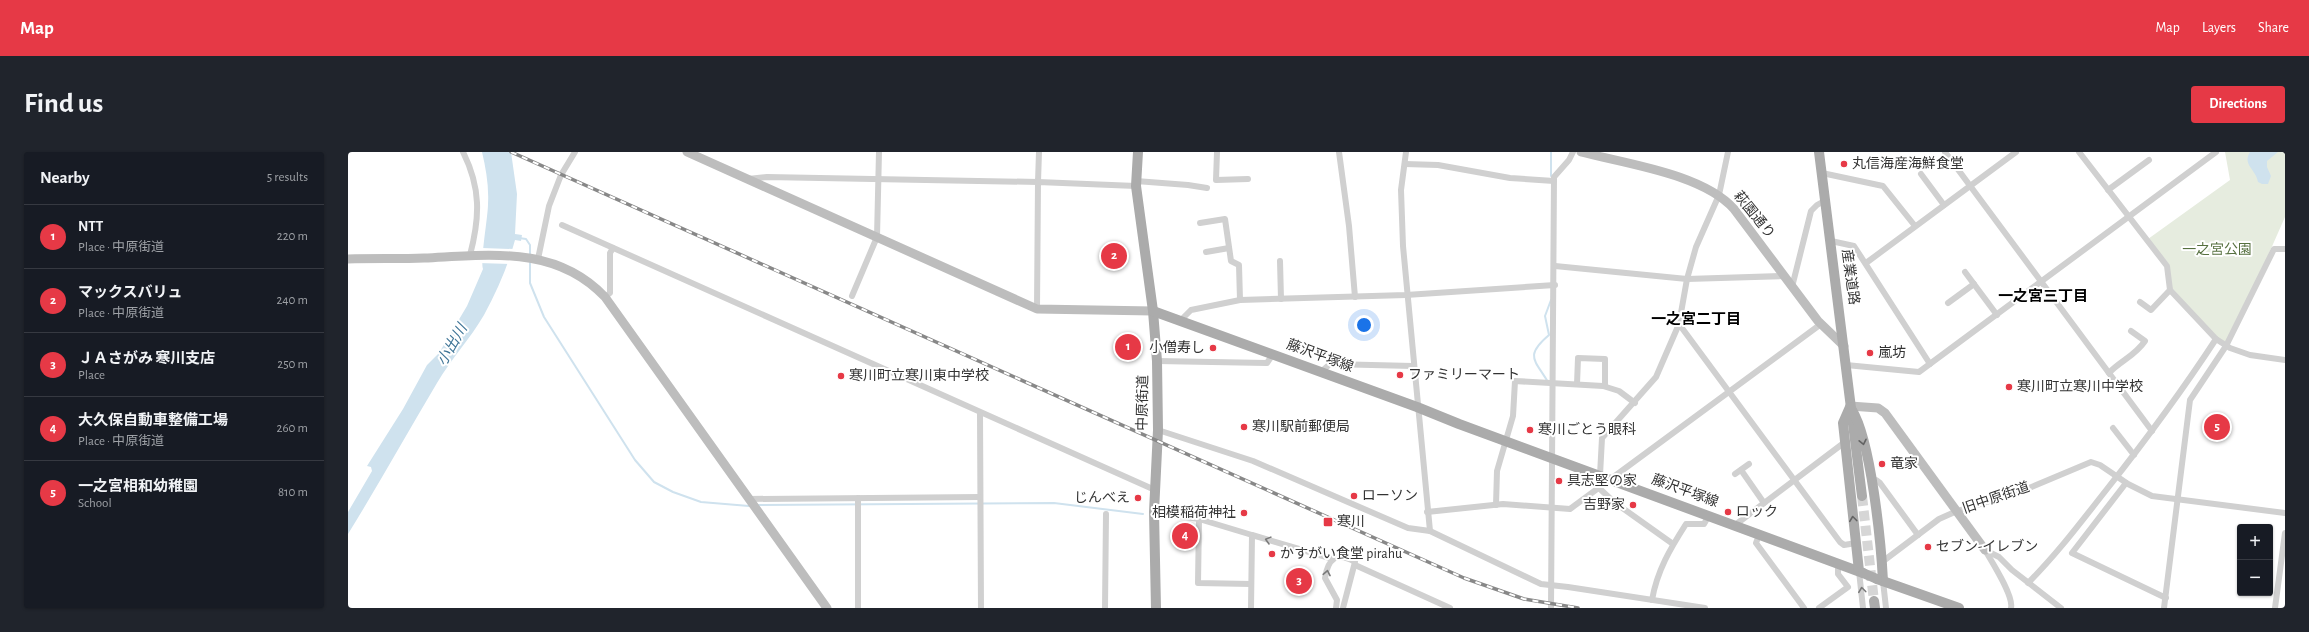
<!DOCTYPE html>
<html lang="en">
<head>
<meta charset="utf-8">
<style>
  :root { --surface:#171b24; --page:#20242c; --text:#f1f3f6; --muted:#9ea1a6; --line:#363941; --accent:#e63946 }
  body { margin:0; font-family:"Alegreya Sans","Noto Sans JP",sans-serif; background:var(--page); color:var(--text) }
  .controls { position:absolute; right:12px; bottom:12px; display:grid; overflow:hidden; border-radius:4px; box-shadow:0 1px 3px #0004 }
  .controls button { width:36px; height:36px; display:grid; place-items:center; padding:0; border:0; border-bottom:1px solid var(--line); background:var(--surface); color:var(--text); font:20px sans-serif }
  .you { position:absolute; left:1016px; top:173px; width:14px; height:14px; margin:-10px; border:3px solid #fff; border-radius:50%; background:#1a73e8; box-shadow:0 0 0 6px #1a73e833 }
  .badge { display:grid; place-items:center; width:26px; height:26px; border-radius:50%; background:var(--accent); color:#fff; font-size:13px; font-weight:700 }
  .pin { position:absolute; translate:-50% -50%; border:2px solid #fff; box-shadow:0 1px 4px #0006 }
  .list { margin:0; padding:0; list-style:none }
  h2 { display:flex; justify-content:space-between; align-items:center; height:52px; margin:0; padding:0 16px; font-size:17px }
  h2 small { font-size:13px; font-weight:400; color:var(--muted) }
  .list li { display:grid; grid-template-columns:26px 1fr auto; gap:12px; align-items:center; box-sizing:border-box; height:64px; padding:0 16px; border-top:1px solid var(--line) }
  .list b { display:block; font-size:15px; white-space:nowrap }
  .list p { margin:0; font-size:13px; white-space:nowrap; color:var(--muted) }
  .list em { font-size:13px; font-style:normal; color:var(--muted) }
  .map { position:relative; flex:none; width:1937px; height:456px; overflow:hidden; border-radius:4px }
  header { display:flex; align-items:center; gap:24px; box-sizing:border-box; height:56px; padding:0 20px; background:var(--accent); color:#fff }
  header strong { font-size:19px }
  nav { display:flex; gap:22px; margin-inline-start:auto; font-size:14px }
  .intro { display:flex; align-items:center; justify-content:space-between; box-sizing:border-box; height:96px; padding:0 24px }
  h1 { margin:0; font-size:28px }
  .button { padding:10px 18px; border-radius:4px; background:var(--accent); color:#fff; font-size:14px; font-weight:700 }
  main { display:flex; gap:24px; padding:0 24px }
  aside { flex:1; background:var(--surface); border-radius:4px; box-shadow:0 1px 3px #0004 }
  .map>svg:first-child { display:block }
</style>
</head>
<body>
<header>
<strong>Map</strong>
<nav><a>Map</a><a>Layers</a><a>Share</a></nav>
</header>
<div class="intro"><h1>Find us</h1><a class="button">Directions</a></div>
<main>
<aside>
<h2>Nearby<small>5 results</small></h2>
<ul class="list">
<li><span class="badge">1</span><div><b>NTT</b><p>Place · 中原街道</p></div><em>220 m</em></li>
<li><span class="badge">2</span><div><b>マックスバリュ</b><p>Place · 中原街道</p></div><em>240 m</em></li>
<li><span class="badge">3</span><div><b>ＪＡさがみ 寒川支店</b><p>Place</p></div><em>250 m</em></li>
<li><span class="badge">4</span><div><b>大久保自動車整備工場</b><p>Place · 中原街道</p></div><em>260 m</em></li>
<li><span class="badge">5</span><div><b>一之宮相和幼稚園</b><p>School</p></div><em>810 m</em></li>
</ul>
</aside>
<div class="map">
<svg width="1937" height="456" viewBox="0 0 1937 456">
  <rect width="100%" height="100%" fill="#fff"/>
  <path fill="#e6ecdf" d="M1877,0H1937V65L1907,133L1879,189L1875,190L1868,186L1824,136L1821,112L1800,87L1882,28Z"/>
  <g fill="#cfe2ee">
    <path d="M134,0H163L169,42L167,82L174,83L173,89L167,88C160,114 149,139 136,163C122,187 103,207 89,231C59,281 31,332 0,382V360L24,319L23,315L19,314L55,257L79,213L91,201L119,154L135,117C132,109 140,65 140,52C141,34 138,17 134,0Z"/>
    <path d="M1902,0H1930L1919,9V15L1923,24L1920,32H1914L1910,30C1908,17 1894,13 1902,0Z"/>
  </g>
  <path fill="#fff" d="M134,96L166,97L162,112L131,111Z"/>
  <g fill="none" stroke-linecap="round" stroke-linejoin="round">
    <g stroke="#cfe2ee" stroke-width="2">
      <path d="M1203,24V0"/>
      <path d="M171,86L178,87L182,93V104"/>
      <path d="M182,109V131L196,165L287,308L306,330L325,340L353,350L401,354"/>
      <path d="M1200,230C1187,208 1176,204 1201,183L1197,164L1203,148"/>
      <path d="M410,353L706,351L795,362"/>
    </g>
    <path stroke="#d6d6d6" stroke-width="10" stroke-dasharray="10 5" stroke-linecap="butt" d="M1514,344L1526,449"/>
    <g stroke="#d0d0d0" stroke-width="6">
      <path d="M115,0C133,36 132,65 122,103"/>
      <path d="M869,0L868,28L900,27"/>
      <path d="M991,0L1001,74L1007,145"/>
      <path d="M1058,0L1053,38L1055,94L1082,379"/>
      <path d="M1597,0L1804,279"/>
      <path d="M1731,0L1819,114L1822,138L1868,187L1882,196L1902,203L1937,208"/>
      <path d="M1057,12L1090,13L1162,26L1206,29"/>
      <path d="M1474,21L1535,34L1567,74"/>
      <path d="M1573,22L1596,53"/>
      <path d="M400,27L419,25L690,30L691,0"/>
      <path d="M788,29L840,33L859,36"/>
      <path d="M1760,38L1801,8"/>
      <path d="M852,71L877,67L883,109L891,113L892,148"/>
      <path d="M214,73L807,338"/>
      <path d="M1483,89L1506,94L1582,212"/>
      <path d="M858,100L881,96"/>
      <path d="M190,107L201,54L213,23L227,0"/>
      <path d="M932,109L933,147"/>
      <path d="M1518,111L1668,0"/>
      <path d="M1207,114L1339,127L1436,124"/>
      <path d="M1617,120L1649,163"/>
      <path d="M1444,135L1463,59L1469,53L1478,48"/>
      <path d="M504,144L529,85L531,0"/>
      <path d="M257,145L262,141V101L265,96"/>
      <path d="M1792,150L1803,158L1822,138"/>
      <path d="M1600,151L1626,132"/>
      <path d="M689,157L690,30L788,34"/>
      <path d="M833,168L843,158L892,148L1058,143L1207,133"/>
      <path d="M1331,172L1492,390L1496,393L1508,391"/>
      <path d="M809,209L919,211L925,202"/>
      <path d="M1498,213L1571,220L1868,0"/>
      <path d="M974,219L982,212L1065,214"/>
      <path d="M1761,221C1772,209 1787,204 1797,189L1783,179"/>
      <path d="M1229,232L1230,206L1257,207V234"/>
      <path d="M632,261L633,456"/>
      <path d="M1765,276L1786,303"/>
      <path d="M810,278L905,309L1060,376L1082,379L1193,432L1220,435L1357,456"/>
      <path d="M1393,318L1416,351"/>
      <path d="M1387,322L1401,312"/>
      <path d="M1252,323L1254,286L1308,225L1331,172L1339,127L1348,95L1371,43L1380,0"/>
      <path d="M1523,328H1528L1532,331L1570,383"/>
      <path d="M1778,331L1724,401L1818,446"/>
      <path d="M1252,337L1266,350L1325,392"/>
      <path d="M510,346V456"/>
      <path d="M400,347L632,345"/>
      <path d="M1148,353L1149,319L1165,264L1167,229L1255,234L1271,239L1287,251"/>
      <path d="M806,360L851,367L904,383L903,456"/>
      <path d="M1079,360L1155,352L1222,357L1473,172"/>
      <path d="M851,367L850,431L903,432"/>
      <path d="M1387,373L1497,290"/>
      <path d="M904,383L985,407"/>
      <path d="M1411,383L1408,391L1456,456"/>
      <path d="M1637,398L1651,405L1664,418L1713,456"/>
      <path d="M1637,398C1644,410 1666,444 1663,456"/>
      <path d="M1534,410L1591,367L1609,359L1669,341L1743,310L1752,313L1780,332L1804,344L1937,361"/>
      <path d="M1007,413L1102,456"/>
      <path d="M1511,419L1515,456"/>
      <path d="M1535,429L1538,456"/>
      <path d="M1680,431C1709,402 1733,370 1759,337C1797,289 1834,239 1868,187"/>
      <path d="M1304,448C1309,419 1322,397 1338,372H1356L1361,363"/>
      <path d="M757,456L758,362"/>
      <path d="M988,456L989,448L977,426C980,407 988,399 1007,410L995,456"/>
      <path d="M1203,456L1206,25L1221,8L1225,0"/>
      <path d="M1471,456L1500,435L1490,422V411"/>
      <path d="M1816,456L1842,248L1878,194L1926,97H1937"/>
      <path d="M1927,456L1937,381"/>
    </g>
    <g stroke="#bdbdbd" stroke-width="9">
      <path d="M339,0L689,157L805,159"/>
      <path d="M1233,0C1279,12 1355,22 1386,57L1470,169L1496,194"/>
      <path d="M0,107C25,106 51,107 76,106C142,103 208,93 257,145L479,456"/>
      <path d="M1502,254L1530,256L1537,261L1637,398"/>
    </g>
    <g stroke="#ababab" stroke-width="10">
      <path d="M790,0L788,34L805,159L809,209L810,278L806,360L808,456"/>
      <path d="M1471,0L1514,344"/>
      <path d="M805,159L1069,255L1111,272L1515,421"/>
      <path d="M1502,255L1495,271L1496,280L1511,419"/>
      <path d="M1504,258C1523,289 1533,390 1535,429"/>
      <path d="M1529,427L1611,456"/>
      <path d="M1526,449L1527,456"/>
    </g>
    <defs>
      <path id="rail" d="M163,0L1116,426L1176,447L1230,456"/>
    </defs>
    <use href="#rail" stroke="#888" stroke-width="3.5"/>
    <use href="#rail" stroke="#fff" stroke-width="2" stroke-dasharray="6" stroke-linecap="butt"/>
    <path stroke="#ababab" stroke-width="10" d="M1515,421L1529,427"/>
  </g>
  <defs><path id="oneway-chevron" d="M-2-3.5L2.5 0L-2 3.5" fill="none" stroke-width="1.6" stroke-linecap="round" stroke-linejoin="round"/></defs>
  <g stroke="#636363">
    <use href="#oneway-chevron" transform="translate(1515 290) rotate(78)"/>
    <use href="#oneway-chevron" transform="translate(1505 367) rotate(-97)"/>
  </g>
  <g stroke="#7a7a7a">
    <use href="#oneway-chevron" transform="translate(920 388) rotate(-165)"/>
    <use href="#oneway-chevron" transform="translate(979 421) rotate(-79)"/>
    <use href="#oneway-chevron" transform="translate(1514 438) rotate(-97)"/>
  </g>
  <g fill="#e63946" stroke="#fff" stroke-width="1.5">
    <circle cx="1496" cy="12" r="4"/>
    <circle cx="865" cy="196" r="4"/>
    <circle cx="1522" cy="201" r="4"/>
    <circle cx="1052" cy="223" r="4"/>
    <circle cx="493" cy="224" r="4"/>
    <circle cx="1661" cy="235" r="4"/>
    <circle cx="896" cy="275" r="4"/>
    <circle cx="1182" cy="278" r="4"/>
    <circle cx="1534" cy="312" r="4"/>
    <circle cx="1211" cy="329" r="4"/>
    <circle cx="1006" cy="344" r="4"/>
    <circle cx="790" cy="346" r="4"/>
    <circle cx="1285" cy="353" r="4"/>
    <circle cx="1380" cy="360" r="4"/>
    <circle cx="896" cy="361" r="4"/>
    <rect x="975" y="365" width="10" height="10" rx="2"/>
    <circle cx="1580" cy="395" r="4"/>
    <circle cx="924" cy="402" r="4"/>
  </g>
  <g text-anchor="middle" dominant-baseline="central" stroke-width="4" stroke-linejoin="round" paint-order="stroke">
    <g font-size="14" fill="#333" stroke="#fff" text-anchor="start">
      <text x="1504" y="12">丸信海産海鮮食堂</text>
      <text x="857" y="196" text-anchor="end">小僧寿し</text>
      <text x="1530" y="201">嵐坊</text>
      <text x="1060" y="223">ファミリーマート</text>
      <text x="501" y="224">寒川町立寒川東中学校</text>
      <text x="1669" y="235">寒川町立寒川中学校</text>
      <text x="904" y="275">寒川駅前郵便局</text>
      <text x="1190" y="278">寒川ごとう眼科</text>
      <text x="1542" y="312">竜家</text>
      <text x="1219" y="329">具志堅の家</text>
      <text x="1014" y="344">ローソン</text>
      <text x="782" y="346" text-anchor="end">じんべえ</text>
      <text x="1277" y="353" text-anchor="end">吉野家</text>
      <text x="1388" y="360">ロック</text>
      <text x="888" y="361" text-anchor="end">相模稲荷神社</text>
      <text x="989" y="370">寒川</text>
      <text x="1588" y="395">セブン-イレブン</text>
      <text x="932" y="402">かすがい食堂 pirahu</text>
    </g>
    <g font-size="14" fill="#333" stroke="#fff">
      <text transform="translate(1406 63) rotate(51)">萩園通り</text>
      <text transform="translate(1502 125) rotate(82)">産業道路</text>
      <text transform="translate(972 204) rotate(20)">藤沢平塚線</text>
      <text transform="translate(795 251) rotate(-89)">中原街道</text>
      <text transform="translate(1337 339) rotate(20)">藤沢平塚線</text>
      <text transform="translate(1648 346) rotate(-19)">旧中原街道</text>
    </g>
    <g font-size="14" fill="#56703f" stroke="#fff">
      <text x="1869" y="98">一之宮公園</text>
    </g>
    <g font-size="15" font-weight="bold" fill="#000" stroke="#fff">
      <text x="1695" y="144">一之宮三丁目</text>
      <text x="1348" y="167">一之宮二丁目</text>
    </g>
    <g font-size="15" font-style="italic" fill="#3f7597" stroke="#fff">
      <text transform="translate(104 193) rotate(-60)">小出川</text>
    </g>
  </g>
</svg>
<div class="controls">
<button>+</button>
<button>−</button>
</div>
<div class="you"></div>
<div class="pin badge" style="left:780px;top:195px">1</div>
<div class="pin badge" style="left:766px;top:104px">2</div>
<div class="pin badge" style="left:951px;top:429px">3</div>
<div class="pin badge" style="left:837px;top:384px">4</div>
<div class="pin badge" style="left:1869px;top:275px">5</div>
</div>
</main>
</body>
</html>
